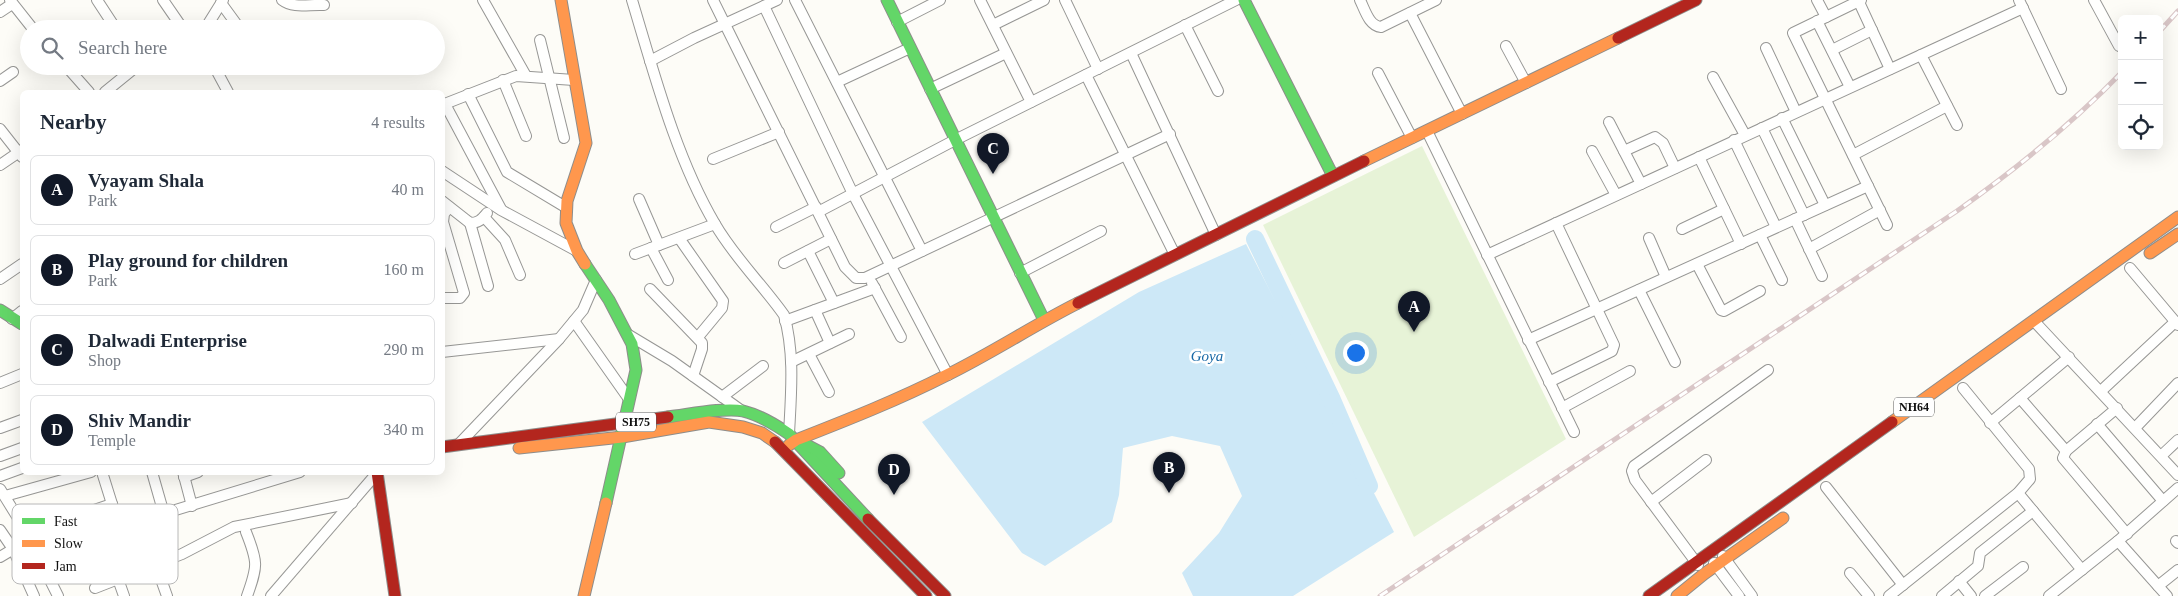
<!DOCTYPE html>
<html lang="en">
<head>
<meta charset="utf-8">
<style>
  :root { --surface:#fff; --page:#f6f6f7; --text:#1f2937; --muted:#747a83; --line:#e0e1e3; --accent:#111827 }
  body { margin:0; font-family:"Times New Roman",serif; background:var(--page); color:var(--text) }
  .controls { position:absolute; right:15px; top:15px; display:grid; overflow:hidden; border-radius:8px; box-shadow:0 5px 20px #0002 }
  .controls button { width:45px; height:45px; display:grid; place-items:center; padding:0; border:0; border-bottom:1px solid var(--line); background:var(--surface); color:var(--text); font:25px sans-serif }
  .you { position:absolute; left:1355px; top:352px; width:18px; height:18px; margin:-12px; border:4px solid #fff; border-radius:50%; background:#1a73e8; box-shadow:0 0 0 8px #1a73e833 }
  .badge { display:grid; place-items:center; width:32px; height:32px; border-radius:50%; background:var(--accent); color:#fff; font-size:16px; font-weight:700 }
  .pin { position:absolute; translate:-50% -41px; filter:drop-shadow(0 1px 2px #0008) }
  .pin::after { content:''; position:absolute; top:26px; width:18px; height:15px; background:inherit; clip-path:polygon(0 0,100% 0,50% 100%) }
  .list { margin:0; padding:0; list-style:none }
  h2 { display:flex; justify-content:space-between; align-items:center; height:65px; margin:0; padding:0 20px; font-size:21px }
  h2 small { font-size:16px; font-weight:400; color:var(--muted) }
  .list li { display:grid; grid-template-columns:32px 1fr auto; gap:15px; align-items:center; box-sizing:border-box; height:70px; margin:0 10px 10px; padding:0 10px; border:1px solid var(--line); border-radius:8px }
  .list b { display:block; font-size:19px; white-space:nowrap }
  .list p { margin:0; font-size:16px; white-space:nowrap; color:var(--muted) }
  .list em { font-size:16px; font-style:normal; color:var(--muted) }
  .icon { flex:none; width:28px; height:28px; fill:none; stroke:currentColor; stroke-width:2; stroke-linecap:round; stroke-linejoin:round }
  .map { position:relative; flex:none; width:2178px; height:596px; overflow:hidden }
  .search { position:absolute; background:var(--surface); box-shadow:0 5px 20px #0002; left:20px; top:20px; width:425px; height:55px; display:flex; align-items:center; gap:12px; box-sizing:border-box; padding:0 18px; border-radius:28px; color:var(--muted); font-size:19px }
  .panel { position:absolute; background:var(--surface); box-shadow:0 5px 20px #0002; left:20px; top:90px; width:425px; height:385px; border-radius:8px }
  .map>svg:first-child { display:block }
</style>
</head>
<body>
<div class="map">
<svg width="2178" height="596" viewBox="0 0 2178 596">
  <rect width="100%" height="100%" fill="#fdfcf7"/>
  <path fill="#e7f3d7" d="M1422,146L1566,439L1414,537L1263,225Z"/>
  <path fill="#cde8f7" d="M1246,244L1394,532L1293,596H1193L1182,573L1219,533L1242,496L1220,446L1172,436L1123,448L1119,495L1112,522L1045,566L1022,553L922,422L1139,292Z"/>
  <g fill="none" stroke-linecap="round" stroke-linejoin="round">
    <path stroke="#cde8f7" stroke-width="18" d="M1255,239L1332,400L1369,486"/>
    <defs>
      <g id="street">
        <path d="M10,0L33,29"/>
        <path d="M97,0L116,29"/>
        <path d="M163,0L183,29"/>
        <path d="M282,0C294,9 309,4 324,5"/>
        <path d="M483,0L526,76"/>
        <path d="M632,0C654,73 676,158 715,224C734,257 762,284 784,315C795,353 791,395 789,434"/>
        <path d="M713,0L845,267L856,278H865L1170,134"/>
        <path d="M795,0L922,251"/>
        <path d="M980,0L1031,102"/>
        <path d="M1065,0L1098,69"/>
        <path d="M1360,0C1365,10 1369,26 1381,27L1436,0"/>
        <path d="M1817,0L1826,17"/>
        <path d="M1858,0L1890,69"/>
        <path d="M1861,0L1793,33L1887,225"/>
        <path d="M2019,0L2061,89"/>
        <path d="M2094,0L2119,46"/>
        <path d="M221,3L240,29"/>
        <path d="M764,6L853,194L948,375"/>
        <path d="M0,12L12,4"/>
        <path d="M1410,13L1462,114"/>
        <path d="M1817,21L1850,87"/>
        <path d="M897,22L940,0"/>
        <path d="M993,25L1044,0"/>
        <path d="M1185,25L1218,91"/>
        <path d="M205,29L223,0"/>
        <path d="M540,40L564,138"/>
        <path d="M1506,46L1526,83"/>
        <path d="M1766,48L1796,112"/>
        <path d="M1832,50L1872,30"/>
        <path d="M1131,53L1216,235"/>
        <path d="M1921,55L1957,125"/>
        <path d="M650,61L694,38L777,0"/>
        <path d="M66,66L89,92"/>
        <path d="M214,66L228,92"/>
        <path d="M267,66L269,69"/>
        <path d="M1378,73L1412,138"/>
        <path d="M1086,75L1175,255"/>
        <path d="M1713,77L1745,135"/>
        <path d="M503,80L526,136"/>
        <path d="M0,81L13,72"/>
        <path d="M837,82L910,48"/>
        <path d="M930,89L1006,53"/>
        <path d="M105,92L137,66"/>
        <path d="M468,94L507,172L567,208"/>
        <path d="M445,104L501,209"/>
        <path d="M442,105L516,76L574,80"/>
        <path d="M1782,118L1825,205"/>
        <path d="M1609,122L1641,184"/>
        <path d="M1762,128L1804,215"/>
        <path d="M0,129L22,157"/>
        <path d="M1427,131L1574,432"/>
        <path d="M1734,140L1776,227"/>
        <path d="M1592,151L1616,195"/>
        <path d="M1624,151L1655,137L1663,143L1675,168"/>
        <path d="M1853,155L1947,106"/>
        <path d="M1699,157L1741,244"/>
        <path d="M713,159L779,132"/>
        <path d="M0,165L22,150"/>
        <path d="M442,171L501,210L577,251"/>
        <path d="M639,199L659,245"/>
        <path d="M442,201L470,223C479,223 482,219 487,213"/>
        <path d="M818,212L955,140L1236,0"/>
        <path d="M484,217L505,240L520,275"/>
        <path d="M1795,219L1822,276"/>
        <path d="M470,223L488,286"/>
        <path d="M776,227L816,207"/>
        <path d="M1682,229L1724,209"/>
        <path d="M1760,235L1782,280"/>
        <path d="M679,238L723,301L722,308L698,337"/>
        <path d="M1649,238L1666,277"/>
        <path d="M651,248L668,280"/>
        <path d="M1809,249L1880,210"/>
        <path d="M808,251L834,303"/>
        <path d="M635,254L715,224"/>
        <path d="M1487,255L2023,8"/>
        <path d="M784,263L831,239"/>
        <path d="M1697,264L1721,310L1724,311L1760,291"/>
        <path d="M2130,268L2178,325"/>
        <path d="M1020,273L1101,231"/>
        <path d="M0,279L22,264"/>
        <path d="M872,283L901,337"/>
        <path d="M650,289L702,343V349L693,376"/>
        <path d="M1639,290L1675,362"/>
        <path d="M442,298H460L464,293L443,222L444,214L449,207"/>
        <path d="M815,310L830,343"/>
        <path d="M12,319L22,311"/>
        <path d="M574,321L629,399"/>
        <path d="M785,321L875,288"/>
        <path d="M2034,321L2178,475"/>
        <path d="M627,334L672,361L742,411"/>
        <path d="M1528,340L1868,186"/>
        <path d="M442,352L559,339"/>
        <path d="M809,354L829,392"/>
        <path d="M791,362L849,334"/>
        <path d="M1549,382L1612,351L1614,345L1556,223"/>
        <path d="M0,383L22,374"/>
        <path d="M2101,391L2175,322"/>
        <path d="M722,397L763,366"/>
        <path d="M2020,398L2066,451"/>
        <path d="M1562,408L1630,371"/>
        <path d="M2117,408L2066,451L2063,458L2127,534"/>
        <path d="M1990,423L2069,357"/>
        <path d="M2097,424L2163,501"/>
        <path d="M0,428L22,420"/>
        <path d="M2135,428L2178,383"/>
        <path d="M459,444L559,339L583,310L596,280"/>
        <path d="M0,456L22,448"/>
        <path d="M2161,456L2178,440"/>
        <path d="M102,472L117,520L119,524L123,526L300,472"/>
        <path d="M152,472L164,514"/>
        <path d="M183,472L192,506"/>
        <path d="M0,476L22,468"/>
        <path d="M184,477L198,472"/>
        <path d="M1826,487L1903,585"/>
        <path d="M0,489L23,526L58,596"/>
        <path d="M2018,493L2082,570"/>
        <path d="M5,496L91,472"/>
        <path d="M1651,502L1706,460"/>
        <path d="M77,516L92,562"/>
        <path d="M140,521L167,596"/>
        <path d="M23,526L33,530L38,529L112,504"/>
        <path d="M0,530L13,549L34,596"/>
        <path d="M246,532C258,562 258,566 247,596"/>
        <path d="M2118,541L2167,596"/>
        <path d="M2176,541L2178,543"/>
        <path d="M1723,556L1752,596"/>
        <path d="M0,557L30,539"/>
        <path d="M1714,563L1739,596"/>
        <path d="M1698,565L1635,480L1632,471L1634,466L1768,370"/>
        <path d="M1850,573L1869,596"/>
        <path d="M49,578L148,542"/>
        <path d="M118,579L124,596"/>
        <path d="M1959,581L1971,596"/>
        <path d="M2158,586L2178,570"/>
        <path d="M95,588L182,554L234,527L352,503"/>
        <path d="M271,596L377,473"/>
        <path d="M1889,596L2018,493L2030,479L2029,469L1963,388"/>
        <path d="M1942,596L1978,566L1980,553L2033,511"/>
        <path d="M1985,596L2023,567"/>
        <path d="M2049,596L2118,541L2178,488"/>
      </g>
      <g id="fast">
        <path d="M887,0L1044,320"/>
        <path d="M1244,0L1333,176"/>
        <path d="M585,264L609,300L632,344L636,370L606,503"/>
        <path d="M0,310L22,324"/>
        <path d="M668,417C687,415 724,407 743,411C759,415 776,425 789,434L868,519"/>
        <path d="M801,442L820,452L839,473"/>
      </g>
      <g id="slow">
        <path d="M561,0L586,143L567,201L566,223L577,251L585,264"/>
        <path d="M1364,161L1618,38"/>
        <path d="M2150,253L2178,234"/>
        <path d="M1892,422L2178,217"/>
        <path d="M789,445L796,440C847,420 898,400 947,375C992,353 1034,325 1078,303"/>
        <path d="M519,448L622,437L709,422L743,427L762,433L775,442"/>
        <path d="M584,596L606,503"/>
        <path d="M1677,596L1704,574L1783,518"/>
      </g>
      <g id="jam">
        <path d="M1618,38L1696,0"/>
        <path d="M1078,303L1364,161"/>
        <path d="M775,442L926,596"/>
        <path d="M442,447L668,417"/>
        <path d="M377,472L395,596"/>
        <path d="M868,519L945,596"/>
        <path d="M1649,596L1892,422"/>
      </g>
    </defs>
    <use href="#street" stroke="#979795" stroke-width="12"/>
    <use href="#fast" stroke="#8e8d8b" stroke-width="13"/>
    <use href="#slow" stroke="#8e8d8b" stroke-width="13"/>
    <use href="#jam" stroke="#8e8d8b" stroke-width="13"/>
    <use href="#street" stroke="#fffffe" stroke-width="10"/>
    <use href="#fast" stroke="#63d668" stroke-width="11"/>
    <use href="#slow" stroke="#ff974d" stroke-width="11"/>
    <use href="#jam" stroke="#b3261e" stroke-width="11"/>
    <defs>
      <g id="rail">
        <path d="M2159,32L2178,11"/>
        <path d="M1380,596L1957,211C2016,169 2072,124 2122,72"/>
      </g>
    </defs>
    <use href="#rail" stroke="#d9c6c7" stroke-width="5"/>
    <use href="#rail" stroke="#fff" stroke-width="3" stroke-dasharray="9" stroke-linecap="butt"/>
  </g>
  <g text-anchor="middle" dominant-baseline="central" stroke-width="5" stroke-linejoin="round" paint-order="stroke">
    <g fill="#fff" stroke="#585858" stroke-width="1">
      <rect x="1894" y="397.5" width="40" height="19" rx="4"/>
      <rect x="616" y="412.5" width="40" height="19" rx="4"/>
    </g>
    <g font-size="12" font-weight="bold" fill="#111">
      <text x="1914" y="407">NH64</text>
      <text x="636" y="422">SH75</text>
    </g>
    <g font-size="15" font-style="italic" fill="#1768a6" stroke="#fff">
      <text x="1207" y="356">Goya</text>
    </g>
  </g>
  <rect x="12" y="504" width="166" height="80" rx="8" fill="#fff" stroke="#b8b8b8" stroke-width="1"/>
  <rect x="22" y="518" width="23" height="6" fill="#63d668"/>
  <rect x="22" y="540" width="23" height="7" fill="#ff974d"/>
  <rect x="22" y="563" width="23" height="6" fill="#b3261e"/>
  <g font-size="14" fill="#111">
    <text x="54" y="526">Fast</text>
    <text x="54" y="548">Slow</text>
    <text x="54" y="571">Jam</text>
  </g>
</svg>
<div class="controls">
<button>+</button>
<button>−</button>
<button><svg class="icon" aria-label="locate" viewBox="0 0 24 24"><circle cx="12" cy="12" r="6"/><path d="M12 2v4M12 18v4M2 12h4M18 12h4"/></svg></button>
</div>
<div class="you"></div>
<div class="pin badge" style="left:1414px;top:332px">A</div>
<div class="pin badge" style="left:1169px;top:493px">B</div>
<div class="pin badge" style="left:993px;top:174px">C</div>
<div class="pin badge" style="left:894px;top:495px">D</div>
<div class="search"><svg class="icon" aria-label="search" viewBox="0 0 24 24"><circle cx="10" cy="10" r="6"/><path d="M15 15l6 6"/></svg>Search here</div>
<section class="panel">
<h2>Nearby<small>4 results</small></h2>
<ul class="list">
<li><span class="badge">A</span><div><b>Vyayam Shala</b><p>Park</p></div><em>40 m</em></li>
<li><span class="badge">B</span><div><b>Play ground for children</b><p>Park</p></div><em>160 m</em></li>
<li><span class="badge">C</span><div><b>Dalwadi Enterprise</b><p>Shop</p></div><em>290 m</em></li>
<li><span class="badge">D</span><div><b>Shiv Mandir</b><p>Temple</p></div><em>340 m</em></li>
</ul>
</section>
</div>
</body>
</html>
